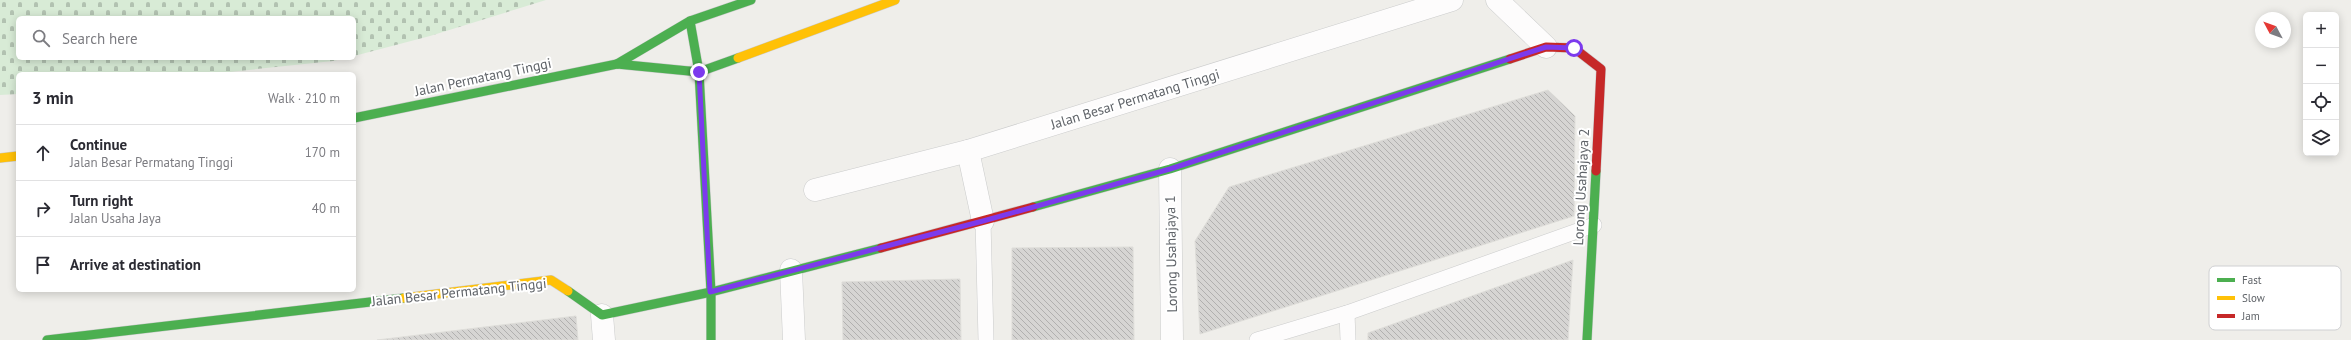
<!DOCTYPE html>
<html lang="en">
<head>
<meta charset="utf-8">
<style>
  :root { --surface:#fff; --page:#f2f2f3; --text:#2b2b33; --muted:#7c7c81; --line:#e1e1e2 }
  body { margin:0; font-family:"PT Sans",sans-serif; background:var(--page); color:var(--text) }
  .controls { position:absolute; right:12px; top:12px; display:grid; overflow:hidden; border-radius:6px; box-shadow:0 2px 10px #0003 }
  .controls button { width:36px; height:36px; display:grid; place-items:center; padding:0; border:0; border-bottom:1px solid var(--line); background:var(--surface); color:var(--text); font:20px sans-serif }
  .compass { position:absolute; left:2255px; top:12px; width:36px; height:36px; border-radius:50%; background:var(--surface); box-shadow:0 2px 10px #0003; rotate:311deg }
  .stop { position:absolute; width:12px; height:12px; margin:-9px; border:3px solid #7c3aed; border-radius:50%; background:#fff }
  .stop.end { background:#7c3aed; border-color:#fff; box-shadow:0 1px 4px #0008 }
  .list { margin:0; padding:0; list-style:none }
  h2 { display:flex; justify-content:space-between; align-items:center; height:52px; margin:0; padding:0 16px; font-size:17px }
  h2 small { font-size:13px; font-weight:400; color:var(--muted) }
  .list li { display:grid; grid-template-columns:26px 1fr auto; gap:12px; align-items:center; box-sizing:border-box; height:56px; padding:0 16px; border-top:1px solid var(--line) }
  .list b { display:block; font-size:15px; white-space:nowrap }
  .list p { margin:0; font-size:13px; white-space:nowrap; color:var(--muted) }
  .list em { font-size:13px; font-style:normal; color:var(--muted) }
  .icon { flex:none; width:22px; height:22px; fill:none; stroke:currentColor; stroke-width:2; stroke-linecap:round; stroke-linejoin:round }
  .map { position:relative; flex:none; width:2351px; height:340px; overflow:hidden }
  .search { position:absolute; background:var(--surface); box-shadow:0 2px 10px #0003; left:16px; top:16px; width:340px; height:44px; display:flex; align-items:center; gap:10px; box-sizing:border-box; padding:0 14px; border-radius:6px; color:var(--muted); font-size:15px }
  .panel { position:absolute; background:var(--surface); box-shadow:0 2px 10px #0003; left:16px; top:72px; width:340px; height:220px; border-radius:6px }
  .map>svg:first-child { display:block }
</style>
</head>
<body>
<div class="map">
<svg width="2351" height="340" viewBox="0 0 2351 340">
  <defs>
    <pattern id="cemetery-stones" width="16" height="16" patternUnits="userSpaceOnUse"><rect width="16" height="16" fill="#d8ebd6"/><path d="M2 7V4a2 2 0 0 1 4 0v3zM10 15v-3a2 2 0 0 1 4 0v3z" fill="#b2c2b1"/></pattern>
    <pattern id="building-back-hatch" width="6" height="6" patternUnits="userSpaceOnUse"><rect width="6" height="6" fill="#d6d5d3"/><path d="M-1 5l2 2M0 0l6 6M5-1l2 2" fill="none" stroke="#b1b0af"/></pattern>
  </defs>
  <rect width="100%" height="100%" fill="#efeeea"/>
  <path fill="url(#cemetery-stones)" d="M0,0H546L430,36L354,56V18H18V58H346L333,61L210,74H18V94L0,95Z"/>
  <g fill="url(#building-back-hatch)" stroke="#deddd9">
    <path d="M1548,90L1575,116L1574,216L1200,334L1195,241L1229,187Z"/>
    <path d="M1133,247L1134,340H1012V248Z"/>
    <path d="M1573,260L1568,340H1368V333Z"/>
    <path d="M960,279L961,340H843L842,282Z"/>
    <path d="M576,316L578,340H377Z"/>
  </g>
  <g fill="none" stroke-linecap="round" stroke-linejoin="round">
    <defs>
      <g id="lane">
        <path d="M983,221L986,340"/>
        <path d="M1347,313L1348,340"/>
        <path d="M1257,340L1347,313L1594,225"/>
      </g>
      <g id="street">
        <path d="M1497,0L1546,47"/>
        <path d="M968,151L983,221"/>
        <path d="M1170,169L1172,340"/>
        <path d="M815,190L968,151L1452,0"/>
        <path d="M791,270L794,340"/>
        <path d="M602,315L604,340"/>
      </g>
      <g id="fast">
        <path d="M690,21L699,72L711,292V340"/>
        <path d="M617,64L690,21L751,0"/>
        <path d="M354,118L617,64L699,72L738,58"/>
        <path d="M1033,207L1170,169L1510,59"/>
        <path d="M568,291L602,315L711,292L881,248"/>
        <path d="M47,340L404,298"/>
        <path d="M1587,340L1596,171"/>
      </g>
      <g id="slow">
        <path d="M738,58L895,0"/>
        <path d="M0,158L18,156"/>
        <path d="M404,298L551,280L568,291"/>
      </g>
      <g id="jam">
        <path d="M1510,59L1546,47L1574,48L1601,69L1596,171"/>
        <path d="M881,248L1033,207"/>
      </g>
    </defs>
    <use href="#lane" stroke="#cbcccc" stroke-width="16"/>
    <use href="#street" stroke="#cbcccc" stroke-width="23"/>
    <use href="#fast" stroke="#cacacb" stroke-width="10"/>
    <use href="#slow" stroke="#cacacb" stroke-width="10"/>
    <use href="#jam" stroke="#cacacb" stroke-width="10"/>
    <use href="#lane" stroke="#fdfcfc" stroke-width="15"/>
    <use href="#street" stroke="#fdfcfc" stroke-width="22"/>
    <use href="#fast" stroke="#4caf50" stroke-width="9"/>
    <use href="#slow" stroke="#ffc107" stroke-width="9"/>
    <use href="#jam" stroke="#c62828" stroke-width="9"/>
  </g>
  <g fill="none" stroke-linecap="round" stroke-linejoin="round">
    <path stroke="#7c3aed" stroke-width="5" d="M699,72L710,292L983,221L1170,169L1546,47L1574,48"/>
  </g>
  <g text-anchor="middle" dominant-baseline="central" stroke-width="4" stroke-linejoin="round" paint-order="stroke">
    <g font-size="14" fill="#5f6368" stroke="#fff">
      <text transform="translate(483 77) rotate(-12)">Jalan Permatang Tinggi</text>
      <text transform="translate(1135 99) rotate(-17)">Jalan Besar Permatang Tinggi</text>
      <text transform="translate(1581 187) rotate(-87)">Lorong Usahajaya 2</text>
      <text transform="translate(1171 254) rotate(-91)">Lorong Usahajaya 1</text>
      <text transform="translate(459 292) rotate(-6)">Jalan Besar Permatang Tinggi</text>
    </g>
  </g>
  <rect x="2209" y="266" width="132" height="64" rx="6" fill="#fff" stroke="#cfd0d2" stroke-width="1"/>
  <rect x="2217" y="278" width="18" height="4" fill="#4caf50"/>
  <rect x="2217" y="296" width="18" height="4" fill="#ffc107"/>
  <rect x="2217" y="314" width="18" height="4" fill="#c62828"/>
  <g font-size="11" fill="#5f6368">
    <text x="2242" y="284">Fast</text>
    <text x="2242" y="302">Slow</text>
    <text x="2242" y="320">Jam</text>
  </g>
</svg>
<div class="controls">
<button>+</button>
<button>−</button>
<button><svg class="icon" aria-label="locate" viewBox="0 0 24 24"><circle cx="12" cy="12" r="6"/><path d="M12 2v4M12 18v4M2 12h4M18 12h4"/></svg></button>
<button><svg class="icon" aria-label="layers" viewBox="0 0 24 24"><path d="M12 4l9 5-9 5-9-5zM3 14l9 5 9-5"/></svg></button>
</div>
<svg class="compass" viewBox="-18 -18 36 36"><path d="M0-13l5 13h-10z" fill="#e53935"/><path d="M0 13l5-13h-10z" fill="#7c7c81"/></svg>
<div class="stop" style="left:1574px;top:48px"></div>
<div class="stop end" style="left:699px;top:72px"></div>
<div class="search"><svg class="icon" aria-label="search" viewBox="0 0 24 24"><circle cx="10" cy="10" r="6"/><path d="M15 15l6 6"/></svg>Search here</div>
<section class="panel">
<h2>3 min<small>Walk · 210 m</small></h2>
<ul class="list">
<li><svg class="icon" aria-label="ahead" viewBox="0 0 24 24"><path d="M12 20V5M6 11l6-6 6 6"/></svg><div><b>Continue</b><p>Jalan Besar Permatang Tinggi</p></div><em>170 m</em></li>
<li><svg class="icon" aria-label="right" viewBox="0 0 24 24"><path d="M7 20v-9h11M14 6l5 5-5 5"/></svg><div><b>Turn right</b><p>Jalan Usaha Jaya</p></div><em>40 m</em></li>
<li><svg class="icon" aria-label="arrive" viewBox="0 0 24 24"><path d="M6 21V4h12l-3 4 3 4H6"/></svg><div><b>Arrive at destination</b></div></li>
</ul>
</section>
</div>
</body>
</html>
